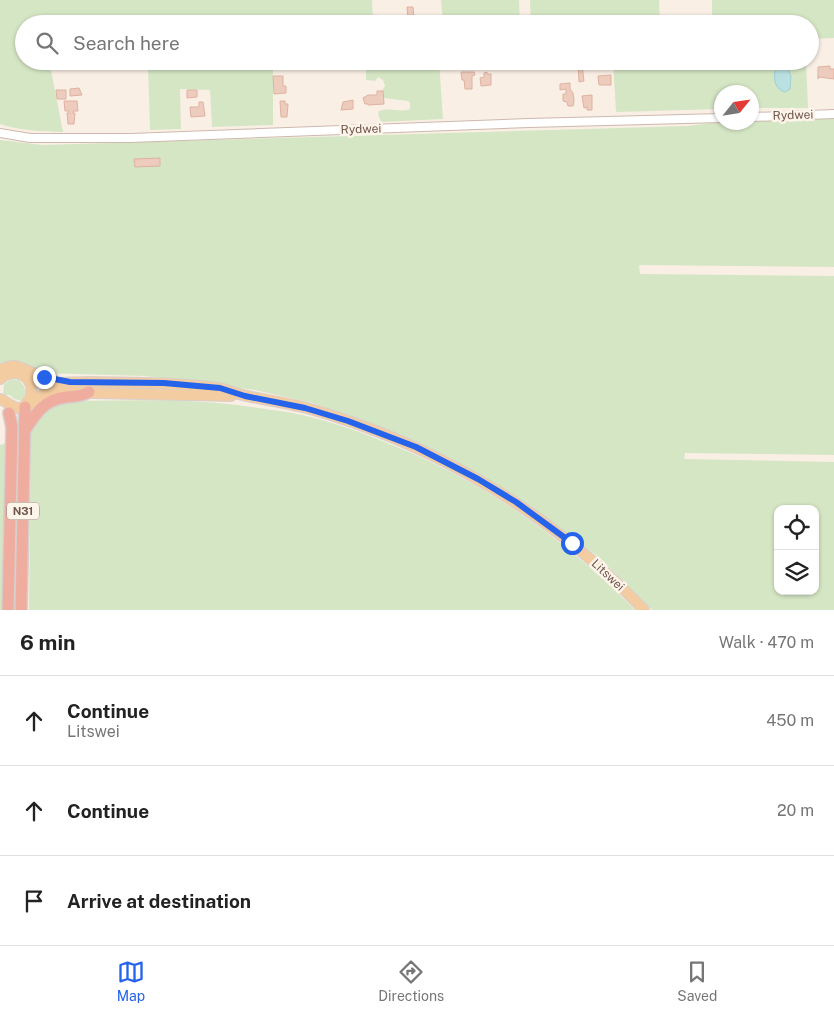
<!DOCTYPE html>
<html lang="en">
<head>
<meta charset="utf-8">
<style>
  :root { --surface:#fff; --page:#f2f2f2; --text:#222; --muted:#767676; --line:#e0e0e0; --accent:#2563eb }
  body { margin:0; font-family:"Public Sans",sans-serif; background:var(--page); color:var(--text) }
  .controls { position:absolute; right:15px; bottom:15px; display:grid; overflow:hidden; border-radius:10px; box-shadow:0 1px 4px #0004 }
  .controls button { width:45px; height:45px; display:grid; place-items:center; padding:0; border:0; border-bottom:1px solid var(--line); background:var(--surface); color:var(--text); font:25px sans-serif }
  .compass { position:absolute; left:714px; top:85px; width:45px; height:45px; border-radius:50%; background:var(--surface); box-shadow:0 1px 4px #0004; rotate:60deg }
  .stop { position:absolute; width:15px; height:15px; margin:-11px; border:4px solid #2563eb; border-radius:50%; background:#fff }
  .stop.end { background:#2563eb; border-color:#fff; box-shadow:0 1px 5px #0008 }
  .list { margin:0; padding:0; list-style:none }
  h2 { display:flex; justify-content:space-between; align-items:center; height:65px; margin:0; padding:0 20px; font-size:21px }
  h2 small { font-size:16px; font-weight:400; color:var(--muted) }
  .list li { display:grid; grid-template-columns:32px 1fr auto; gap:15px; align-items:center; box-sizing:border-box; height:90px; padding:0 20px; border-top:1px solid var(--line) }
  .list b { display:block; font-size:19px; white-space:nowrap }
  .list p { margin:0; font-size:16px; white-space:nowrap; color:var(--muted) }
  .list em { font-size:16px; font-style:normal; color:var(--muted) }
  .icon { flex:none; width:28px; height:28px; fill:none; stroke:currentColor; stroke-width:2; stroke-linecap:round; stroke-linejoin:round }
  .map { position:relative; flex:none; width:834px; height:610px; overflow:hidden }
  .search { position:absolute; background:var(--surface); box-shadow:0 1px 4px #0004; left:15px; right:15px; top:15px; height:55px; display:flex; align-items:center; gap:12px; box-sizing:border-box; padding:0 18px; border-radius:28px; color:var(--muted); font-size:19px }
  .sheet { height:335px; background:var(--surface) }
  nav { display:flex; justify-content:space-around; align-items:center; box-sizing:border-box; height:70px; border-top:1px solid var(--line); background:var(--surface); font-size:14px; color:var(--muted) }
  nav a { display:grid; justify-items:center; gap:2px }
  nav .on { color:var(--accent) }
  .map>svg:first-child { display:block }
</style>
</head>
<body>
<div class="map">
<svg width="834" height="610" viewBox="0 0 834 610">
  <rect width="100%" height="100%" fill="#faefe4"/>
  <g fill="#d5e6c4" fill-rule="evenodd">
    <path d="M0,0H372L373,24H24V61H325L273,63V125L212,127L210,90L180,89L181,129L150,130L148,67L51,70L63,132C41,131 20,131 0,124Z"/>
    <path d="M441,0H519L520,24H443Z"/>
    <path d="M530,0H659L660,24H531Z"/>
    <path d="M712,0H834V38L810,39V24H712Z"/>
    <path d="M366,61H439L443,119L381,122L378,114L379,111C390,107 400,113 410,109V103L408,101L384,98L381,92L385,86L383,80L378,77L375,81L366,80Z"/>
    <path d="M613,61H806L808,108H752V92H722L721,109L616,112Z"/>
    <path d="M834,118V267L639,265L640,274L834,276V455L685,453L684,459L834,462V610H652L600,558L517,497L451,458L379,427L313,403L255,390L145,376L41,373C30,361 15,363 0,363V140L42,145L688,126L719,122H752V121ZM778,509H815V591H778Z"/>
    <path d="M11,379L19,380L24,386L25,390H26L22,401L14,399L10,395H3L4,384Z"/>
    <path d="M72,401C115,401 158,399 201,402C229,403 259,408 287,412C320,418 351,428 382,441C482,480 559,534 635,610H29L31,430L47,405Z"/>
    <path d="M14,422H22L18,610H10Z"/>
    <path d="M7,443L2,610H0V445Z"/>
  </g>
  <path fill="#bae0e2" stroke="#a1cfd3" d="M780,65L787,67L791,76L790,89L785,92C776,90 773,80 775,72Z"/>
  <g fill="#edccbe" stroke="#deb2a0">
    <path d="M407,7H413L414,18H408Z"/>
    <path d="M578,61H580V65H582L584,81L579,82Z"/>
    <path d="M830,66V69H834V79L819,77L818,79V67Z"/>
    <path d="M461,72H474L475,75L472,76V89H465L464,80H462Z"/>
    <path d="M487,72V74H491V85L481,86L480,78L484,77V73Z"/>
    <path d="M611,75V85H599L598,76Z"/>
    <path d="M273,76H283V86H286V93L274,94Z"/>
    <path d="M570,83V89L573,93L574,101L573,106H568L567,102L563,101V94H566V89L560,90V84Z"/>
    <path d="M79,88L82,95L70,96V89Z"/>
    <path d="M56,90H66V99H57Z"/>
    <path d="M187,90H197V97L187,98Z"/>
    <path d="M377,91H383L384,104L368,105V104H365L363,98L368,95H377Z"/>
    <path d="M592,95V110H587V107L584,108L582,96Z"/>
    <path d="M353,100V109L341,110L343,102Z"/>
    <path d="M64,101H77L78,111H73V113H75L74,124H68L67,113H69V111H65Z"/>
    <path d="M280,101H285V104H288L287,117H281Z"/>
    <path d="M199,102H203L205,116L191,117L190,107H199Z"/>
    <path d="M160,158V166L135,167L134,159Z"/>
  </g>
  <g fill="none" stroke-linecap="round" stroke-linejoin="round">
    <defs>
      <g id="minor">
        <path d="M752,117L834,114"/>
        <path d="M0,133L30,138H131L529,123L722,118"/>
      </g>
      <g id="major">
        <path d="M0,370C18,361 20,369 36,374C41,376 47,377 52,378"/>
        <path d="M0,379C14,366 35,376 31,395C30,399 27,402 25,406"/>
        <path d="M29,381C49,385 70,382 89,382C132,383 176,382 218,388C228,390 237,394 247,396C267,400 287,403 307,408C436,444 551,513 644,610"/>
        <path d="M0,399C6,401 11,407 18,408C31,409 37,394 49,392L231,396"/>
      </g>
      <g id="highway">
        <path d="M25,430C36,413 44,400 66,397C75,396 80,397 89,392"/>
        <path d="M8,610L12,427L9,413"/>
        <path d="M21,610L25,407"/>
      </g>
    </defs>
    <use href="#minor" stroke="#cdb9ae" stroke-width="10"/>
    <use href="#major" stroke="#d7cfcd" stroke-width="12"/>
    <use href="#highway" stroke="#d7cfcd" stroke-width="14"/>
    <use href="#minor" stroke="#fff" stroke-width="8"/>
    <use href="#major" stroke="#f3cda1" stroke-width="10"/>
    <use href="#highway" stroke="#efada0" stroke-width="11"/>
  </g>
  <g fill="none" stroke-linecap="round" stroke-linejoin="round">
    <path stroke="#2563eb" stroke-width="6" d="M44,377L70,382L164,383L220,388L245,396L305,408L348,421L416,447L478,479L516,502L572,543"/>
  </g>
  <g text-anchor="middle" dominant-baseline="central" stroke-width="5" stroke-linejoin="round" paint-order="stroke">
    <rect fill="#fdf4ea" stroke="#9a857b" stroke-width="1" x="7" y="502.5" width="32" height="17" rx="4"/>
    <g font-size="11" font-weight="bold" fill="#70554c">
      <text x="23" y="511">N31</text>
    </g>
    <g font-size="12" fill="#70554c" stroke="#fdf4ea">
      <text transform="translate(793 115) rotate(-2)">Rydwei</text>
      <text transform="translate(361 129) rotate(-2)">Rydwei</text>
      <text transform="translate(608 575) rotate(43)">Litswei</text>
    </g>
  </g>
</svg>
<div class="controls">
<button><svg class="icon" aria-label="locate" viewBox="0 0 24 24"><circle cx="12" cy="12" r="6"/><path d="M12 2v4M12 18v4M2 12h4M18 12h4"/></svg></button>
<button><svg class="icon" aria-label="layers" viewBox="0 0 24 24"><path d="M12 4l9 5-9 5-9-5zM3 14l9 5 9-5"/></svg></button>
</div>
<svg class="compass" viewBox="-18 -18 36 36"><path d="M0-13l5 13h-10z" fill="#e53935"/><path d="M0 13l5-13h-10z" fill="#767676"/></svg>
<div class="stop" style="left:572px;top:543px"></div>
<div class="stop end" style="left:44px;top:377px"></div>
<div class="search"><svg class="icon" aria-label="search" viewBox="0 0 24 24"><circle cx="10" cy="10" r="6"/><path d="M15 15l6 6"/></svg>Search here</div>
</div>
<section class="sheet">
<h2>6 min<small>Walk · 470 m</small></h2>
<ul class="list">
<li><svg class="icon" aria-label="ahead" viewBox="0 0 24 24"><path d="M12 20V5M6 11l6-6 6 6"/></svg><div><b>Continue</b><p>Litswei</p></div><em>450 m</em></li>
<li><svg class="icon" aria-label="ahead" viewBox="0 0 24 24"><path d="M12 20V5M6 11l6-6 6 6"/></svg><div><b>Continue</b></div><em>20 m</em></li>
<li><svg class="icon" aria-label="arrive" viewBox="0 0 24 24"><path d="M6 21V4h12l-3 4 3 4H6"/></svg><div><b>Arrive at destination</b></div></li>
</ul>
</section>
<nav>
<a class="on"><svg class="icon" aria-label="map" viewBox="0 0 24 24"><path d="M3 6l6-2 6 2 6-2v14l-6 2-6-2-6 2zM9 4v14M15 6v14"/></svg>Map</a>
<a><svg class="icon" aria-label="directions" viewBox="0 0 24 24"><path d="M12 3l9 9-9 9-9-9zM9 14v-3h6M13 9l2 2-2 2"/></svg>Directions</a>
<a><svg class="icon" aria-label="saved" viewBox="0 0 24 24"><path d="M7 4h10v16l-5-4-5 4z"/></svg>Saved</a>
</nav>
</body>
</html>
